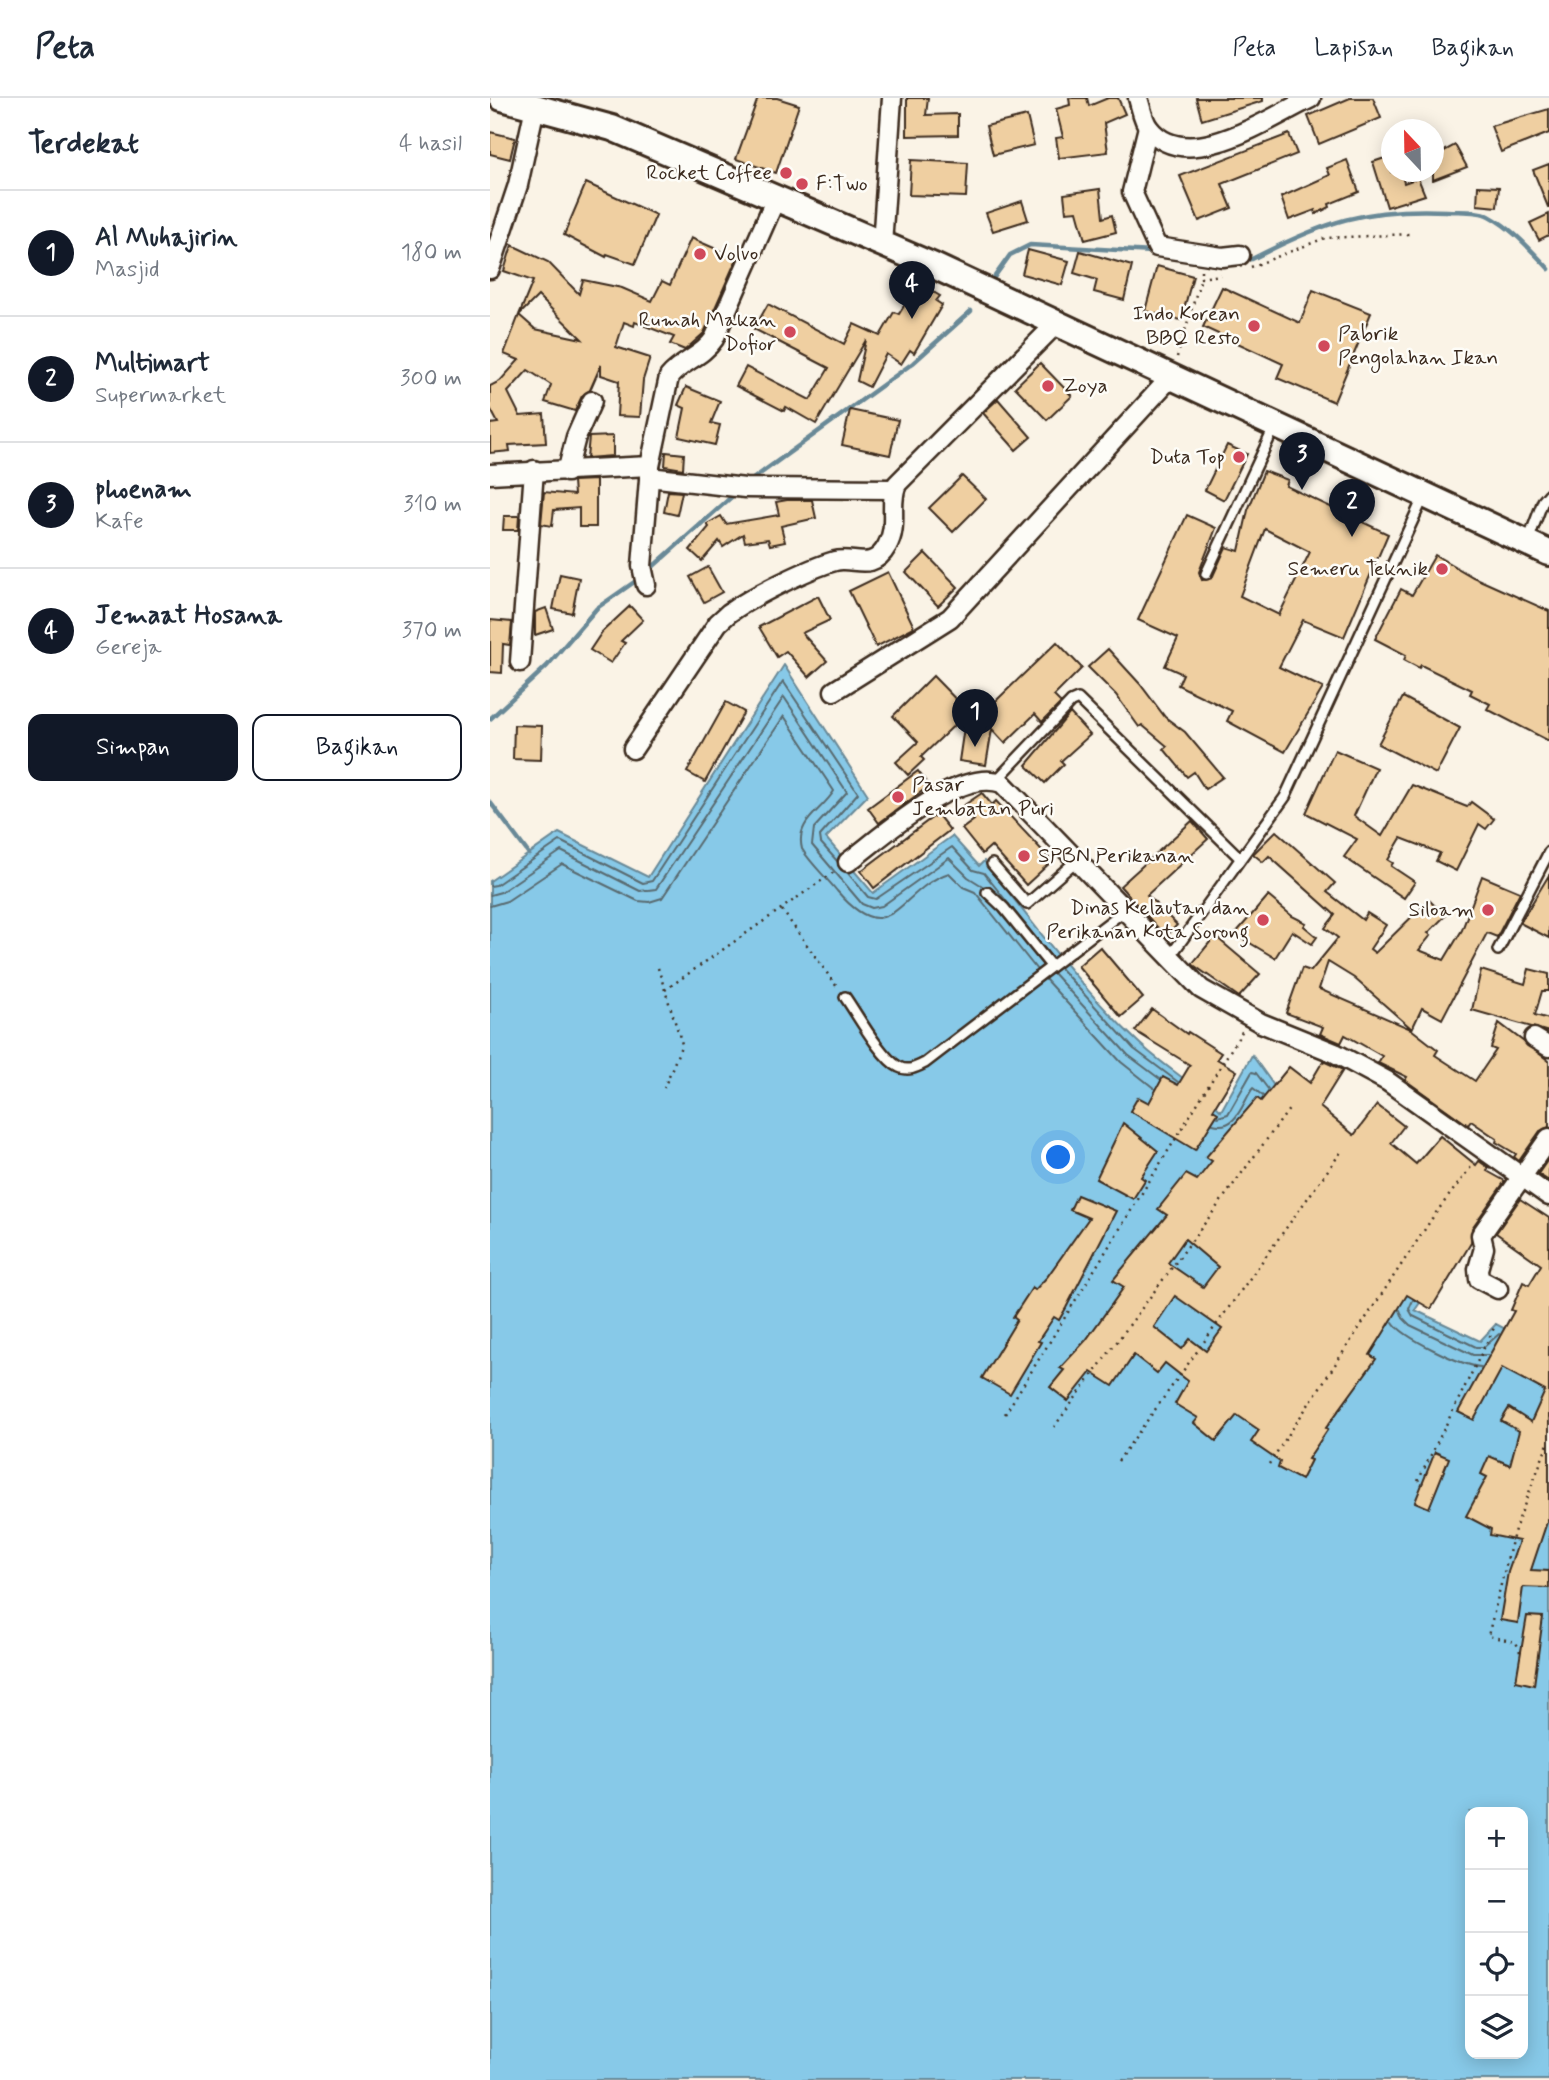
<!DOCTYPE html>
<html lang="id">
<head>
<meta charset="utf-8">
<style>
  :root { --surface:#fff; --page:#f6f6f7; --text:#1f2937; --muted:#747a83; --line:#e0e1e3; --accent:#111827 }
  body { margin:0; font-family:Mynerve,sans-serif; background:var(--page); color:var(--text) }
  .controls { position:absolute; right:21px; bottom:21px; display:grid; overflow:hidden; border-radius:14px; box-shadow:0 4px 18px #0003 }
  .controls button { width:63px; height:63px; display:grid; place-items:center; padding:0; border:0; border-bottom:2px solid var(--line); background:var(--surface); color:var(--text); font:35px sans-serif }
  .compass { position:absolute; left:891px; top:21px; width:63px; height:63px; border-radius:50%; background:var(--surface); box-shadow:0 4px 18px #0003; rotate:338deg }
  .you { position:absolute; left:569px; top:1060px; width:24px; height:24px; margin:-18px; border:5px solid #fff; border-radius:50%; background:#1a73e8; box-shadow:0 0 0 10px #1a73e833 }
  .badge { display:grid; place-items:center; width:46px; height:46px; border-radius:50%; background:var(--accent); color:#fff; font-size:23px; font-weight:700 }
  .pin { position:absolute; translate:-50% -58px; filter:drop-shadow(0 2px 4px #0008) }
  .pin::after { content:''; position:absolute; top:37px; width:24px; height:21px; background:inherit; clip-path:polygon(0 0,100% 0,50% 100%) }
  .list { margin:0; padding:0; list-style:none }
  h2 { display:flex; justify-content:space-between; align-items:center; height:91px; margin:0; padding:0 28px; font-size:30px }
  h2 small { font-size:23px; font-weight:400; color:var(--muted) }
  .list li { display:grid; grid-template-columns:46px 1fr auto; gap:21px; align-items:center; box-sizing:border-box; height:126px; padding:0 28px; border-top:2px solid var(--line) }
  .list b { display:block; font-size:26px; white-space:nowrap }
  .list p { margin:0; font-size:23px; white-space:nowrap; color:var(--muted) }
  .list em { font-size:23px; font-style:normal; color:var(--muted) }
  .actions { display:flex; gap:14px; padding:21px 28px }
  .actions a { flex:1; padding:16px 0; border:2px solid var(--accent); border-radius:14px; text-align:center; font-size:24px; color:var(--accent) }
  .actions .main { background:var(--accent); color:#fff }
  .icon { flex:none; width:38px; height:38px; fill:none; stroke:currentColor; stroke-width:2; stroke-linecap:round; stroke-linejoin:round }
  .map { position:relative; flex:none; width:1059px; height:1982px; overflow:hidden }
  header { display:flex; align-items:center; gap:42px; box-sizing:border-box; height:98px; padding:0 35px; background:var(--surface); border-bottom:2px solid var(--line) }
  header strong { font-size:33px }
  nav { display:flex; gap:38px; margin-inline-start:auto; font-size:24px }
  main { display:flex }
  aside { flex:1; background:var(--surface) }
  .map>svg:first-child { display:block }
</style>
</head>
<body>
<header>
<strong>Peta</strong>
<nav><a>Peta</a><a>Lapisan</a><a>Bagikan</a></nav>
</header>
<main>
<aside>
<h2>Terdekat<small>4 hasil</small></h2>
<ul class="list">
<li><span class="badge">1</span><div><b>Al Muhajirin</b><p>Masjid</p></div><em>180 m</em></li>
<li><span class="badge">2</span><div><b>Multimart</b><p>Supermarket</p></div><em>300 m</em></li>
<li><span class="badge">3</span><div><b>phoenam</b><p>Kafe</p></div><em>310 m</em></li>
<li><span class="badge">4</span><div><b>Jemaat Hosana</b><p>Gereja</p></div><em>370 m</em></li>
</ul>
<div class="actions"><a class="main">Simpan</a><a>Bagikan</a></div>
</aside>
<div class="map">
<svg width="1059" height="1982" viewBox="0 0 1059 1982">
  <rect width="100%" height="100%" fill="#faf3e6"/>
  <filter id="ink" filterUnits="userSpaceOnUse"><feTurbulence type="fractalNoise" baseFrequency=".0143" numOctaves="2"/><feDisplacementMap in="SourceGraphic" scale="14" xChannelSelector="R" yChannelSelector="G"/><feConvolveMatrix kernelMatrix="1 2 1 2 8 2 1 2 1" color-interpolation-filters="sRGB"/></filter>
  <g filter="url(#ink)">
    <path fill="#87c9e8" stroke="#698997" stroke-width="2" fill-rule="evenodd" d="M294,567L378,697L336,740L383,795L462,738L489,768L494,763C543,825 590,890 648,944C674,969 706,986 731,1013L762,957L800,1010L979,1133L925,1212L990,1243L1006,1226L1059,1254V1982H0V783L69,735L158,779ZM980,1714H1033V1956H980Z"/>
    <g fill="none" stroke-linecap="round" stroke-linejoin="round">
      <g stroke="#596a6f" stroke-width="2">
        <path d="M357,774L378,799L386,801L462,749L483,772L494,775L562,860"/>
        <path d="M0,788L6,787L70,743L153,785L162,783L293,583L368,695L330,738L331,745L348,764"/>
        <path d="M0,797L11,794L71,753L150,793L166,791L294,599L357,694L324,730L322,747L372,806L382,810L392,808L459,760L478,779L494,789"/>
        <path d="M0,808L17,803L72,766L148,803L159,804L172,800L294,618L344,693C332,713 305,723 312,751C321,766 336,779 347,793C401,856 409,791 459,775L473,789L485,794L547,872"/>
        <path d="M570,870L644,951L688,984"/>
        <path d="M563,875L638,957L670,981"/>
        <path d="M555,881L631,964L665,991"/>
        <path d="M728,1019L738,1016L762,974L766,975L778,991"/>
        <path d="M723,1026C747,1033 752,1005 763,990L773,998"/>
        <path d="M923,1202L919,1211L923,1218L986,1249H994L1009,1236"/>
        <path d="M910,1212L913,1220L920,1227L983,1257H998"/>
        <path d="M903,1224C912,1239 972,1268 991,1269"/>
      </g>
      <g stroke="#698997" stroke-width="4.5">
        <path d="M751,162L762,161C834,124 875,109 957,113C969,114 988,112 999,118C1023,131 1040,151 1059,171"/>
        <path d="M500,185L520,157L540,147L663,154"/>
        <path d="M260,383L423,265L481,213"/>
        <path d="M157,474L247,394"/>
        <path d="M0,621L57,568L107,510L150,480"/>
        <path d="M0,704L39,756"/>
      </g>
    </g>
    <g fill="#efcfa1" stroke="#3b2a1e" stroke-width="2" fill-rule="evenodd">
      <path d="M268,0H287L309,7L286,75L246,61Z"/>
      <path d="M417,0H438L436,17L468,16V37L417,38Z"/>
      <path d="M579,0H597L599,8L618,0H628L635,16L614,25L618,54L569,60L566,40L573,39L566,11L580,7Z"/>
      <path d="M706,0H773V3L712,22Z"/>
      <path d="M860,0H883L891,20L829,46L818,18Z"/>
      <path d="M1059,11V35L1011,54L1001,28Z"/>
      <path d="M537,18L544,47L503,57L496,28Z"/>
      <path d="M0,34L25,40L20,61L0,56Z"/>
      <path d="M799,36L807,56L732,86L742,110L709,123L690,78Z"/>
      <path d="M965,47L977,69L943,82V59Z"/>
      <path d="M901,58V74H911L914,85L928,80L935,97L897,109L883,64Z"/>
      <path d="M421,62L478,65L476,99L419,97Z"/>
      <path d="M857,62L869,94L839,106L840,109L826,116L825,112L799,122L791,99L840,77L837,70Z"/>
      <path d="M1059,66V109H1058L1043,72Z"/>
      <path d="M96,85L166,117L145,166L117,156L116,159L74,137Z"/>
      <path d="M988,88L1009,89L1007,109L987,107Z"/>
      <path d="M610,91L613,120L622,117L626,134L595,142L587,113L576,114L574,96Z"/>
      <path d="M532,103L538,122L503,133L496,115Z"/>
      <path d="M1059,116V137L1049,142L1040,125Z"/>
      <path d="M201,140L247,160L214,235L195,252L180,246L184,239L145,224L144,228L134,224L126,249L160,260L153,282L150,319L127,318L129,283L111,277V267L100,292L92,298L85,313L55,304L61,287L38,272L18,294L30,318L54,316L56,345L19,347L20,353L0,355V326L8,325L0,310V288L10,283L29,262L14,256L29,217L45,231L92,241L48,198L29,217L43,183L14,173L22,147L58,164L89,196L93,182L132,190L162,203L172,183L180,187Z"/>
      <path d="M538,152L579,163L572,187L532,176Z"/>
      <path d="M590,153L642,168L634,202L604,194L607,182L584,175Z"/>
      <path d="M667,168L703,178L691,222L655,213Z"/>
      <path d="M428,185L450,198L446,203L452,207L424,255L420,252L411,266L396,256L379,289L367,283L376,242L326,326L296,309L294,313L246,288L256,269L320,302L339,270L264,231L278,206L354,246L364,226L390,238L404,214L409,216Z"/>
      <path d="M732,189L810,225L823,192L881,215L844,304L787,280L793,266L713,229Z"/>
      <path d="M550,265L582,298L557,322L525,289Z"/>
      <path d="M196,289L230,303L221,325L230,327L225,347L189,339L195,310L188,307Z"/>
      <path d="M508,301L541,339L526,352L493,315Z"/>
      <path d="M360,312L408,322L400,357L352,347Z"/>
      <path d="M123,338V358L97,360L99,339Z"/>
      <path d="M737,347L757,356L734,402L715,392Z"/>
      <path d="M176,354L194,356L193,371L175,368Z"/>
      <path d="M774,373L798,382L796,388L898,436L854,539L813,522L789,569L833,590L795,654L737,623L742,613L688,587L693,576L675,568L688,540L648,522L697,417L726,430L709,474L712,482L722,480L736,449L749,453L758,412ZM775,431L820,454L789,517L750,498Z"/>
      <path d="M472,378L496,401L463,434L439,410Z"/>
      <path d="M106,382V429H89V410L64,412L62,428L51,426L54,394L84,397L83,383Z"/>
      <path d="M178,393L192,394L187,417L174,414Z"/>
      <path d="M297,402H322L326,420L291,428L295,444L280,447L278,441L255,444L253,436L233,449L229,443L212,463L200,452L219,429L217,426L231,418L236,426L289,417L286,404Z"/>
      <path d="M14,418H29L28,432H13Z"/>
      <path d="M435,455L468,489L448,508L416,474Z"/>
      <path d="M945,457L983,479L1059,513V643L997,611L1000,606L980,596L982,592L931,567L929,570L914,562L916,557L885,541L911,491L922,497Z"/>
      <path d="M218,469L232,494L214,504L200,479Z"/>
      <path d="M398,474L424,529L386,549L359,493Z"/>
      <path d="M70,476L89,480L82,515L63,511Z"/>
      <path d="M328,498L340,522L312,535L337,563L319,579L296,553L287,559L269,529Z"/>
      <path d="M140,508L153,522L131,543L135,545L121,565L100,552L112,534Z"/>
      <path d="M56,510L63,531L45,537V514Z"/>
      <path d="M0,522L22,524L20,547L13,546L12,575L0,574Z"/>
      <path d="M567,544L592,570L564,598L571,605L552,624L545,616L515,645L502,631L496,667L469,663L476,616L431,659L434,662L418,677L406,664L428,644L403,618L443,578L486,622Z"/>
      <path d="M618,551L650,586L675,619L695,634L733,679L715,691L704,674L697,679L674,651L677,648L652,627L649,629L626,597L598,569Z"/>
      <path d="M913,599L970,630L946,676L888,646Z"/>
      <path d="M236,604L254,614L215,684L197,674Z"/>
      <path d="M580,615L600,637L571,663L574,666L555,685L536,667Z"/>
      <path d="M24,627L52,628L51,662L23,661Z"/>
      <path d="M845,652L886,670L864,718L892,738L922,687L977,709L981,704L1004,721L996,731L989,726L966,773L946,763L950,755L911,740L898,762L903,765L901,768L925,784L914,800L854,759L867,741L816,715Z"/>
      <path d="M428,673L439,688L389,725L378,710Z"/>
      <path d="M492,695L502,707L506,703L562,763L536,787L501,748L492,756L472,731L484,722L473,708Z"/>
      <path d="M447,716L460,732L384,790L371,773Z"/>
      <path d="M702,723L718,741L657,797L687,827L676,839L630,788Z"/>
      <path d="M786,733L845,785L837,794L873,822L877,815L896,827L880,851L885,855L939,802L955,818L938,835L941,837L929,852L954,862L972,832L992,778L1030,794L1007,839L997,835L952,921L932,910L922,931L864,880L838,864L829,891L921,931L948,952L945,957L985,983L1006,952L1001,950L1009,925L1059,963V1029L1050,1033L1029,1063L1024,1059L1026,1056L1006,1044L1007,1041L981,1023L978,1027L915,982L917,979L888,965L892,958L855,937L851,945L830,936L833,929L796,915L812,870L821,873L848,840L835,830L845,817L779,758L773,764L763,756Z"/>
      <path d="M1059,777V840L1030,825Z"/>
      <path d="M778,798L802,818L816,825L814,828L827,839L822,846L802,833L785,860L745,836Z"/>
      <path d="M725,838L770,876L749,899L702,866Z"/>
      <path d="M610,849L653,900L631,919L588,868Z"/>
      <path d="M1039,871L1059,876V893H1052L1045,917L1059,921V934L982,912L991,872L1035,886Z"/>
      <path d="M662,911L697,936L698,934L731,955L727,961L747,973L723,1012L728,1015L705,1052L640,1013L648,999L659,1005L673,979L688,987L700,967L645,933Z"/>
      <path d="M833,963L853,972L830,1009L864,1037L887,1007L914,1028L901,1045L926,1066L950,1038L986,1067L989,1063L999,1070L997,1073L1015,1083L982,1130L981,1145L941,1211L917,1197L880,1257L886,1261L836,1330L838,1331L818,1361L821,1362L811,1382L788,1370L790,1364L761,1344L769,1332L747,1317L726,1343L704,1325L708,1320L685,1306L698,1283L675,1265L667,1275L644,1257L623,1288L601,1274L578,1303L560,1289L574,1272L570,1270L596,1242L634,1189L623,1182L677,1117L668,1111L696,1076L707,1082L722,1063L716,1059L767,1000L771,1003L799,969L820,985ZM695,1141L728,1169L713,1189L678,1165ZM685,1198L732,1231L716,1253L700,1241L692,1251L664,1229Z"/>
      <path d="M633,1025L668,1053L651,1079L655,1082L643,1101L606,1081Z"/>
      <path d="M1059,1060V1083L1048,1076Z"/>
      <path d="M587,1097L626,1113L576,1210L569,1222L564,1219L548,1243L551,1244L520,1296L492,1280L527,1222L523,1219L542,1190L545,1192L557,1179L599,1120L580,1112Z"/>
      <path d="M1030,1101L1059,1120V1418L1041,1472L1059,1473V1490L1033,1489L1028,1525L1010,1522L1018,1474L1029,1443L1000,1437L1001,1431L976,1418L997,1379L991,1376L999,1358L1020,1367L1029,1333L1011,1323L1019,1310L1041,1324L1055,1293L1012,1270L984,1322L968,1314L1024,1213L1021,1212L1033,1184L1039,1187L1051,1167L1006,1135Z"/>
      <path d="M945,1354L959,1360L939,1410L925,1404Z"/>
      <path d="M1037,1518L1053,1519L1044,1587L1026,1583Z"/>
    </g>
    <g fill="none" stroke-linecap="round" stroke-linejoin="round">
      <defs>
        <g id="lane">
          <path d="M1038,443L1053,403L1059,396"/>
          <path d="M716,476L784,330"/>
          <path d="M506,683L581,604L588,601L750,760"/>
          <path d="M502,766L537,806L586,763"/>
          <path d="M497,794L514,810L561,868"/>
          <path d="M1008,852L1059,754"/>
          <path d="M679,860L795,699L934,398"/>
          <path d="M355,899C367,916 391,960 409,969C418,974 427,969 435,965L634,813"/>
        </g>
        <g id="street">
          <path d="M648,0C651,9 653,23 659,30C696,78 779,20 821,0"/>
          <path d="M658,29L642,94L667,149L732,159L750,157"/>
          <path d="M392,147L402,0"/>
          <path d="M0,171L28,87L45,9"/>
          <path d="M77,374L86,339L102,303"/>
          <path d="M0,376L160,368L179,279C192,263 212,259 224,241L286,100"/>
          <path d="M159,379L255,390L405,391"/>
          <path d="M156,487L152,468L160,369"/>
          <path d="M30,564L44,372"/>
          <path d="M344,593L460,520L681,279"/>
          <path d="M143,651L228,525L239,515C263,498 317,471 345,463C363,458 382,475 397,448C409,428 398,405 407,386L566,226"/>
          <path d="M358,764C392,739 467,669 512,685L711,891L771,925L845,955L897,983L1059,1098"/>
          <path d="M1044,940L1059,949"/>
          <path d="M1008,1191L989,1181L988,1171L994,1150L991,1137L1059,1040"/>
        </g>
        <path id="secondary" d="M12,0L122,30L444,168L1059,455"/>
      </defs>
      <use href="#lane" stroke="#3b2a1e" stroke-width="14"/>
      <use href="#street" stroke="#3b2a1e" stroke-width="23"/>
      <use href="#secondary" stroke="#3b2a1e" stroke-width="30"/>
      <g stroke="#3b2a1e" stroke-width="2.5" stroke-dasharray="2 5" stroke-linecap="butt">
        <path d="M761,169L835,140L920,136"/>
        <path d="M711,172V180L731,177"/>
        <path d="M687,259L711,180"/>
        <path d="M292,812L347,889"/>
        <path d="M168,870L192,946L174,990"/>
        <path d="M175,892L344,774"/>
        <path d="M515,1316L753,932"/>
        <path d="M564,1329L800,1010"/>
        <path d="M628,1363L851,1054"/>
        <path d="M779,1366L945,1116L984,1065"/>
        <path d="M928,1383L1006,1226"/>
        <path d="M1030,1554L1026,1544L998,1538L1025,1431L1059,1343"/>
      </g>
      <use href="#lane" stroke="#fdfcf7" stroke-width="9"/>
      <use href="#street" stroke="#fdfcf7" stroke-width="18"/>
      <use href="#secondary" stroke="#fdfcf7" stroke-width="24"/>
    </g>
  </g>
  <g fill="#d1495b" stroke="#fdfcf7" stroke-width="2.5">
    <circle cx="296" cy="75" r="7"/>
    <circle cx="312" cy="86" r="7"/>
    <circle cx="210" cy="156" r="7"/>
    <circle cx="764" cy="228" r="7"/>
    <circle cx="300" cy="234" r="7"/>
    <circle cx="834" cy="248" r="7"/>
    <circle cx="558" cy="288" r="7"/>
    <circle cx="749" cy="359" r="7"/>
    <circle cx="952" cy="471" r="7"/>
    <circle cx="408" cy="699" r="7"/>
    <circle cx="534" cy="758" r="7"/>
    <circle cx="998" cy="812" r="7"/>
    <circle cx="773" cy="822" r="7"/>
  </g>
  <g text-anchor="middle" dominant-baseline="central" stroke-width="5" stroke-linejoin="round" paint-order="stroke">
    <g font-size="21" fill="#3b2a1e" stroke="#fdfcf7" text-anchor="end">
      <text x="282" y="75">Rocket Coffee</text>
      <text x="326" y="86" text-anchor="start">F:Two</text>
      <text x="224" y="156" text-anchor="start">Volvo</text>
      <text x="750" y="216">Indo Korean<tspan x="750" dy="24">BBQ Resto</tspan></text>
      <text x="286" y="222">Rumah Makan<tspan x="286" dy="24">Dofior</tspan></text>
      <text x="848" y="236" text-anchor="start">Pabrik<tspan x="848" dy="24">Pengolahan Ikan</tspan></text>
      <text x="572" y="288" text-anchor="start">Zoya</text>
      <text x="735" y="359">Duta Top</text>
      <text x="938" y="471">Semeru Teknik</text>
      <text x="422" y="687" text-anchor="start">Pasar<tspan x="422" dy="24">Jembatan Puri</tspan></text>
      <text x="548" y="758" text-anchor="start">SPBN Perikanan</text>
      <text x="759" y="810">Dinas Kelautan dan<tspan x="759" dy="24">Perikanan Kota Sorong</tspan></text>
      <text x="984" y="812">Siloam</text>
    </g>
  </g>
</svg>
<div class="controls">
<button>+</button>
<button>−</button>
<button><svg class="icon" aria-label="locate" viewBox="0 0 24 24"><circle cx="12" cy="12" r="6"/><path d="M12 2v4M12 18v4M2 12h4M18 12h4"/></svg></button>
<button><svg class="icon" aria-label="layers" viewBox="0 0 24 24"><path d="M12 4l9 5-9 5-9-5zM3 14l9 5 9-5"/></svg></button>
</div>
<svg class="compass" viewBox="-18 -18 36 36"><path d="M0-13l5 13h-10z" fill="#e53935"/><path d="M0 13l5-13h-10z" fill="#747a83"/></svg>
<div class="you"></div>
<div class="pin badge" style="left:485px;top:649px">1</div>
<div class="pin badge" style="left:862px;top:439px">2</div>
<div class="pin badge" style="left:812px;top:392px">3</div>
<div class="pin badge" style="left:422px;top:221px">4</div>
</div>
</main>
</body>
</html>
